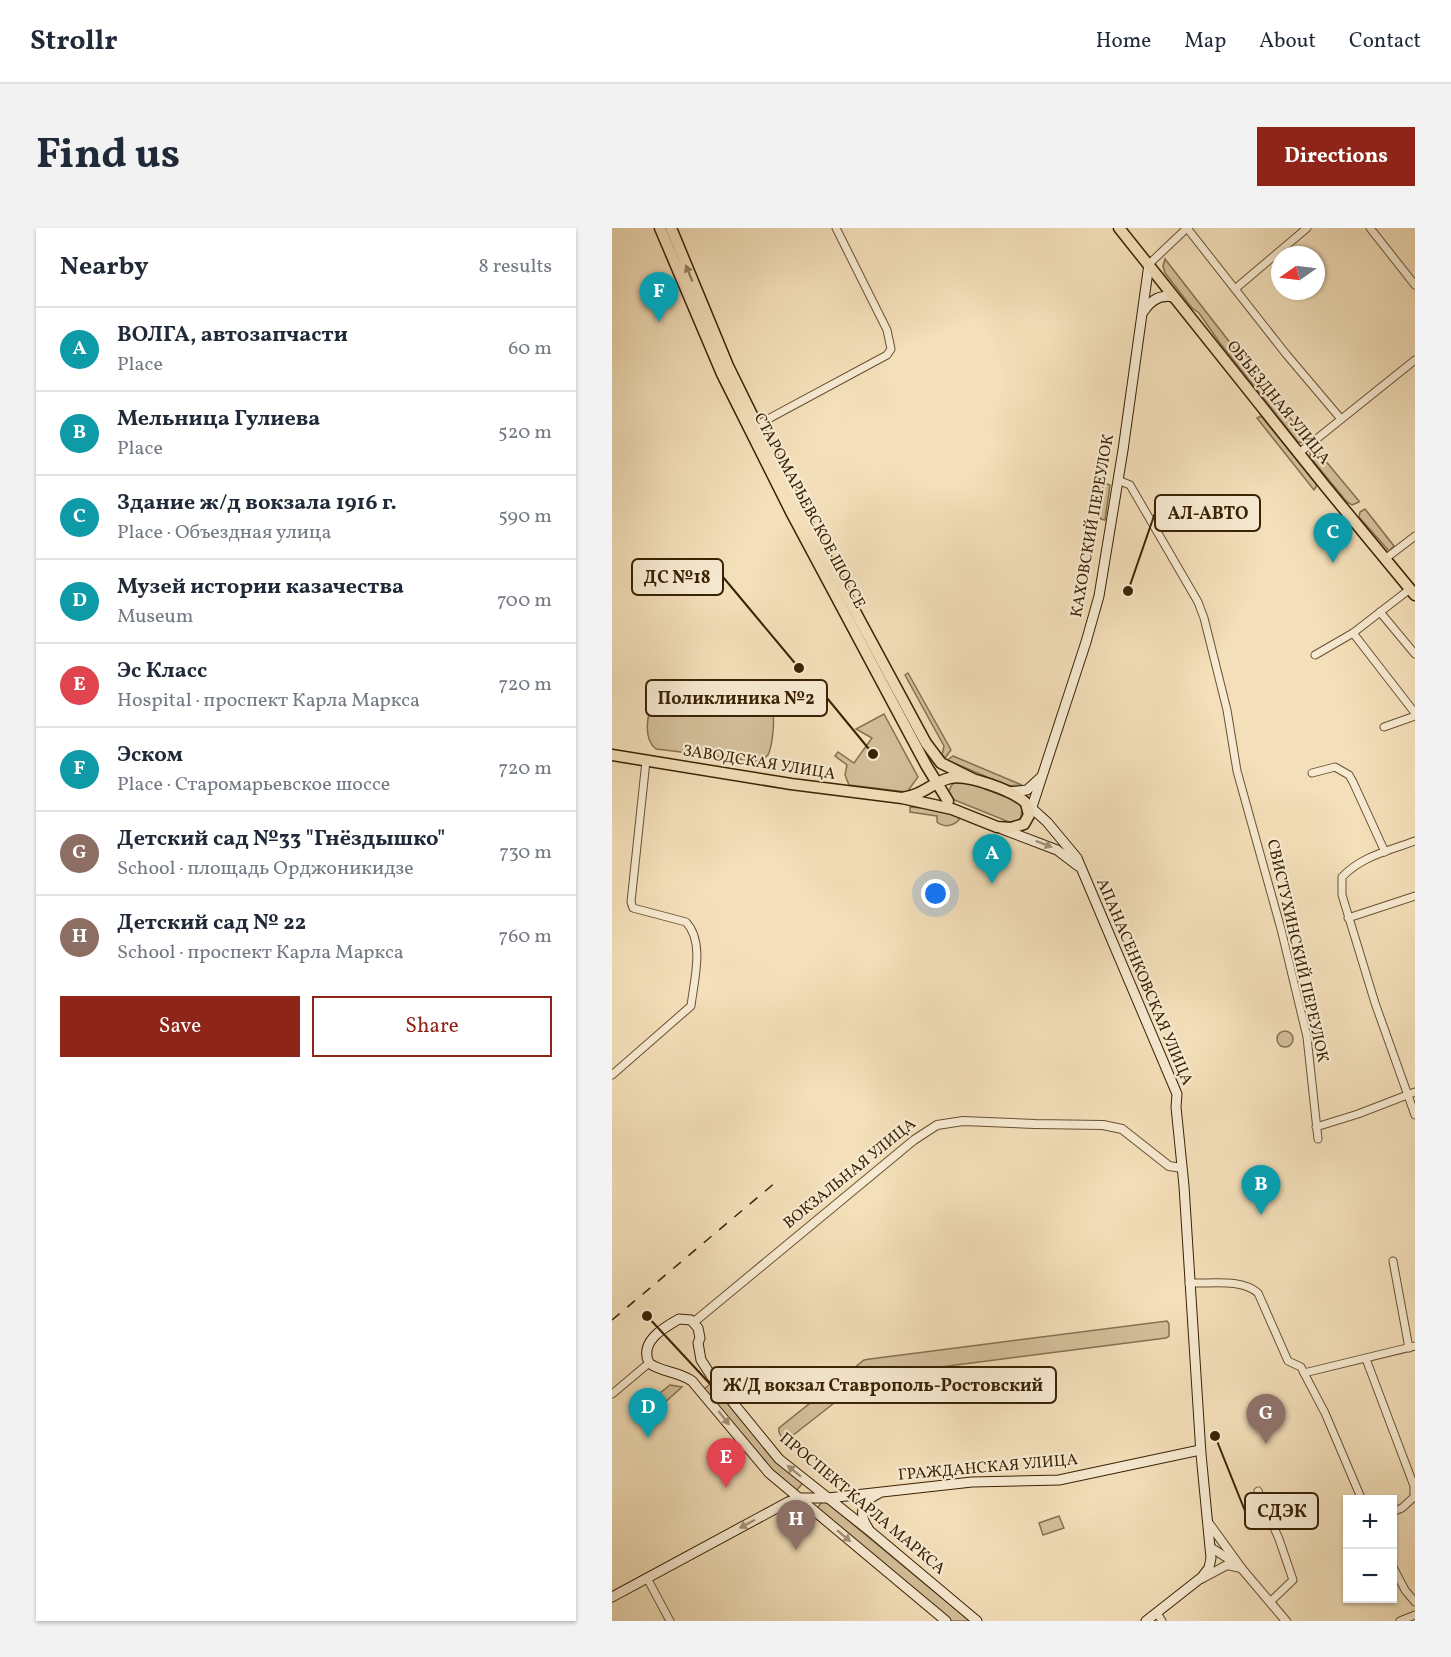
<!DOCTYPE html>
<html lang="en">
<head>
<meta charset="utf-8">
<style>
  :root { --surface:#fff; --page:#f2f2f3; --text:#1f2937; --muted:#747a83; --line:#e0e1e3; --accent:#8f2418 }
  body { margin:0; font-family:Vollkorn,serif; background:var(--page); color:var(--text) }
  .controls { position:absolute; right:18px; bottom:18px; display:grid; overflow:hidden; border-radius:0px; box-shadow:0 2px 4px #0004 }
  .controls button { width:54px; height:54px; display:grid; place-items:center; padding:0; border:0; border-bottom:2px solid var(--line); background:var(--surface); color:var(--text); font:30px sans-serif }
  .compass { position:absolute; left:659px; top:18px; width:54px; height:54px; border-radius:50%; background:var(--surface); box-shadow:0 2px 4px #0004; rotate:256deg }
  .you { position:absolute; left:324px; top:666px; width:21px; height:21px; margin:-15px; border:4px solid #fff; border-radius:50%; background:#1a73e8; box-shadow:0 0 0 9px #1a73e833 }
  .badge { display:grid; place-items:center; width:39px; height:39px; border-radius:50%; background:var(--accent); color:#fff; font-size:20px; font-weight:700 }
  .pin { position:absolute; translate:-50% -50px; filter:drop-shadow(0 2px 3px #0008) }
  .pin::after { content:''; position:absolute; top:32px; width:21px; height:18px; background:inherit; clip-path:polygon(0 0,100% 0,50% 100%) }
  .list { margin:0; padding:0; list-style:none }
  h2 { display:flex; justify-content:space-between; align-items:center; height:78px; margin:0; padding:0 24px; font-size:26px }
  h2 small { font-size:20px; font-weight:400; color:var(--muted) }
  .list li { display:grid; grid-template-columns:39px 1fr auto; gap:18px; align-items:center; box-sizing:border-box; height:84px; padding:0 24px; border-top:2px solid var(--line) }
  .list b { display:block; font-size:22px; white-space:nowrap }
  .list p { margin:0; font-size:20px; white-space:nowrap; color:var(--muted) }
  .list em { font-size:20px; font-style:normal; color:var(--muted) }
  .actions { display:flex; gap:12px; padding:18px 24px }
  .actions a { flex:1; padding:14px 0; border:2px solid var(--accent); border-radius:0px; text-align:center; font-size:21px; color:var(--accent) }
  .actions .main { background:var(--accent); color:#fff }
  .map { position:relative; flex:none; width:803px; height:1393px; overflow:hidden; border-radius:0px }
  header { display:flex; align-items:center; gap:36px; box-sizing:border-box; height:84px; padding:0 30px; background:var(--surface); border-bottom:2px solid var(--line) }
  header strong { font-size:28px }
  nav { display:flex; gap:33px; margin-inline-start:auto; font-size:21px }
  .intro { display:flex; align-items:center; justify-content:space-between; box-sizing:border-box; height:144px; padding:0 36px }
  h1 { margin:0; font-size:42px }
  .button { padding:15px 27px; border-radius:0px; background:var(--accent); color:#fff; font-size:21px; font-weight:700 }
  main { display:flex; gap:36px; padding:0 36px }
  aside { flex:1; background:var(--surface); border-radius:0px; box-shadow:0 2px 4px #0004 }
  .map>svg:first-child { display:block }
</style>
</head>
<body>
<header>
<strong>Strollr</strong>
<nav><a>Home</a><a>Map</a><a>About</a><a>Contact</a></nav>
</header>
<div class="intro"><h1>Find us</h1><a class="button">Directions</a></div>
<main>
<aside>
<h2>Nearby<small>8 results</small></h2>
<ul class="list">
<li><span class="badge" style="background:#0f9aa8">A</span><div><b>ВОЛГА, автозапчасти</b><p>Place</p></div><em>60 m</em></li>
<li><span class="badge" style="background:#0f9aa8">B</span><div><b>Мельница Гулиева</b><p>Place</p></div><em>520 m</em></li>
<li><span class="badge" style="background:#0f9aa8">C</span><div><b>Здание ж/д вокзала 1916 г.</b><p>Place · Объездная улица</p></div><em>590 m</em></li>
<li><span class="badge" style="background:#0f9aa8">D</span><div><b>Музей истории казачества</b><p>Museum</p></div><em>700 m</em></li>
<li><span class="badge" style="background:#e0444e">E</span><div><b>Эс Класс</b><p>Hospital · проспект Карла Маркса</p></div><em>720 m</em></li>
<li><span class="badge" style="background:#0f9aa8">F</span><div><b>Эском</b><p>Place · Старомарьевское шоссе</p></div><em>720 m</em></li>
<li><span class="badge" style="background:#8d6e63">G</span><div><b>Детский сад №33 &quot;Гнёздышко&quot;</b><p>School · площадь Орджоникидзе</p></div><em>730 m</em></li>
<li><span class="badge" style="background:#8d6e63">H</span><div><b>Детский сад № 22</b><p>School · проспект Карла Маркса</p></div><em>760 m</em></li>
</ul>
<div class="actions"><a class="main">Save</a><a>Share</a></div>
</aside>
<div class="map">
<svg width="803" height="1393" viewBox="0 0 803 1393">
  <rect width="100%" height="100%" fill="#f3dfb9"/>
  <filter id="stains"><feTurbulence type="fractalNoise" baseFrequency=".00333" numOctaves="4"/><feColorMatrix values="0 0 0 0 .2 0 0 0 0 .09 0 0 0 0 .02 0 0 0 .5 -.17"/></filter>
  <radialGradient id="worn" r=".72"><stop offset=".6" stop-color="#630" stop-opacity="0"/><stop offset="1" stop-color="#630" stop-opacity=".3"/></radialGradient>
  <g fill="#d3bf9a" stroke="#86704e" stroke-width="1.5">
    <path d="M553,31L658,166L697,212L694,215L686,214L608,115L587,85L580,80L553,45L551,38Z"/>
    <path d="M649,188L705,257L702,262L645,190Z"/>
    <path d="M702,219L747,273V274L740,277L735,274L698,229V224Z"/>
    <path d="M495,256L498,257L493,292L489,291L486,287L491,258Z"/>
    <path d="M753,281L782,318L777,323L747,289L748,284Z"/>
    <path d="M296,445L339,522L333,530L330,527L332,518L293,447Z"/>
    <path d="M56,462L149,474C152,475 155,476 158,479C165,485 160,519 156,527C153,531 147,532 143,533L44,521C29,509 37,484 41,468L48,463Z"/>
    <path d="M272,486L306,549L295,564L237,557L233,547L235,537L223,528L226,524L242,535L260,510L244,501Z"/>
    <path d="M341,528L410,557L396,558L335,532Z"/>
    <path d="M352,553L405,573L410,580L409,589L406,593L397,594L340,571L337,564C339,554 343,554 352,553Z"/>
    <path d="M298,579L332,582L346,588L347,592C341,598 332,600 325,594V588L298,584Z"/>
    <circle cx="673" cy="811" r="8"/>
    <path d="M555,1093L557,1096V1108L554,1110L251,1149L245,1157L175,1212C170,1211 166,1206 167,1200L252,1132L258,1131Z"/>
    <path d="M101,1154L191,1255L184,1263L159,1243L92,1161Z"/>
    <path d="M58,1157L70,1159L50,1177L43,1169Z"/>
    <path d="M210,1274H214L358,1393H339L330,1386L207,1283L206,1279Z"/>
    <path d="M447,1288L452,1300L431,1307L427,1295Z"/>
  </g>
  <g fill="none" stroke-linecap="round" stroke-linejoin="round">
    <defs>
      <g id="minor">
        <path d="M575,0L674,126L729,191"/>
        <path d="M758,0L803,57"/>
        <path d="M537,36L575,0"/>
        <path d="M623,61L695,0"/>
        <path d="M145,197L275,127L279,121L275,102L224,0"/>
        <path d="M687,225L803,132"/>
        <path d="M506,252L518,257L586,374L592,390L615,482L625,543L669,701L695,809L706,911"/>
        <path d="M773,331L803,308"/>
        <path d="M768,384L803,426"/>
        <path d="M741,405L803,485"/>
        <path d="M703,427L741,405L798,361"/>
        <path d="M772,499L803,488"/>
        <path d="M700,545L723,539L737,547L741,554L773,624"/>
        <path d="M803,613C776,623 750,628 730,649V667L763,775L803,887"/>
        <path d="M736,690L803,668"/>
        <path d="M0,847L79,778C82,752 93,714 74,694L21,680L19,674L34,533"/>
        <path d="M704,899L746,886L803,864"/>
        <path d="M781,1033L797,1120"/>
        <path d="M577,1055C598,1056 629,1050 646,1065L676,1133L689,1139L692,1145L713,1185L750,1272"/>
        <path d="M754,1131L802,1258V1269L790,1280L780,1284"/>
        <path d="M692,1145L803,1118"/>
        <path d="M0,1166L37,1135"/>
        <path d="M646,1263L667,1311L681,1352L658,1374"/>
        <path d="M780,1337L793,1362L803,1374"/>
        <path d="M35,1350L58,1393"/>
        <path d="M545,1385L550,1393"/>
        <path d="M788,1393L803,1387"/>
      </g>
      <g id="tertiary">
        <path d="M82,1094L302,912L325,897L351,893L423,896L491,897L510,901L557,938L570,940"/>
        <path d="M596,1294L630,1341L674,1393"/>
        <path d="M598,1319L623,1335"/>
        <path d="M589,1351L615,1337L629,1340"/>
      </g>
      <g id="secondary">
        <path d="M531,84C538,73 547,66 561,69"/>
        <path d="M396,564L415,562L428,550"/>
        <path d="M414,575L435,594L465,630L565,866L564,879L572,958L589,1226L599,1330L597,1340L590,1349L534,1393"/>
        <path d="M418,585L474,414L487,368L511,222L537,36"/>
        <path d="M390,601L445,622L466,638"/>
        <path d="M256,1300C246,1286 250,1273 266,1266"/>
        <path d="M0,1369L176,1274L188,1270H216L360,1254L447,1252L588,1222"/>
        <path d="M334,1393L157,1245L80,1153C66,1143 48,1144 37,1135C27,1114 51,1100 67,1091L79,1092L86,1100L88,1110L86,1115L89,1132L100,1149L167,1231L259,1304L365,1393"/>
      </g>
      <g id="primary">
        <path d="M48,0L110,146L180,286L314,537L336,573"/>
        <path d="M59,0L116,138L170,248L314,515L329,535L361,551"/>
        <path d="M507,0L713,258L803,367"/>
        <path d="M0,527L179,556L290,570L340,581L385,599L399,600L412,596L417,587L414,575C402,563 356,546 338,550C320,554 312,567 290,570"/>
      </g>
    </defs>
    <use href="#minor" stroke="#685130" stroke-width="9"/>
    <use href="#tertiary" stroke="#685130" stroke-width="10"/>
    <use href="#secondary" stroke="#392203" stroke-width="11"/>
    <use href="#primary" stroke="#392203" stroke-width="13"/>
    <use href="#minor" stroke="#f7ead2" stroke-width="7"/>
    <use href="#tertiary" stroke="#f7ead2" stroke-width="8"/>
    <use href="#secondary" stroke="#f7ead2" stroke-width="9"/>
    <use href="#primary" stroke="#f3dfb9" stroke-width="10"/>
    <path stroke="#392203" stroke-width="1.5" stroke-dasharray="10 10" stroke-linecap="butt" d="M0,1092L164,954"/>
  </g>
  <defs><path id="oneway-solid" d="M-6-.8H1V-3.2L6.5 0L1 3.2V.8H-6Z" transform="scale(1.5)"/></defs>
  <use fill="#96805e" href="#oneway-solid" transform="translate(77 45) rotate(-112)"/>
  <g fill="#a29075">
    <use href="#oneway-solid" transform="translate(432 616) rotate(21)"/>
    <use href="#oneway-solid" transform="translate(112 1190) rotate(52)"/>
    <use href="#oneway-solid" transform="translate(182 1243) rotate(-141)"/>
    <use href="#oneway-solid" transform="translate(135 1296) rotate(152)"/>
    <use href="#oneway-solid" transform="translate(232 1308) rotate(40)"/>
  </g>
  <g text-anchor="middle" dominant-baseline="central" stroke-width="4.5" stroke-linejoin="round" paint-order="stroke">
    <g font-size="16" fill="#392203" stroke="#f7ead2">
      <text transform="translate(666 175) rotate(51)">ОБЪЕЗДНАЯ УЛИЦА</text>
      <text transform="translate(197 283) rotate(62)">СТАРОМАРЬЕВСКОЕ ШОССЕ</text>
      <text transform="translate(481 298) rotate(-80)">КАХОВСКИЙ ПЕРЕУЛОК</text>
      <text transform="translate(147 535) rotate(9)">ЗАВОДСКАЯ УЛИЦА</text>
      <text transform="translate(685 723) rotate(77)">СВИСТУХИНСКИЙ ПЕРЕУЛОК</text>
      <text transform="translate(532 754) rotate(67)">АПАНАСЕНКОВСКАЯ УЛИЦА</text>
      <text transform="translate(238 946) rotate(-39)">ВОКЗАЛЬНАЯ УЛИЦА</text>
      <text transform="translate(376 1240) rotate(-5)">ГРАЖДАНСКАЯ УЛИЦА</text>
      <text transform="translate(250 1276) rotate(40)">ПРОСПЕКТ КАРЛА МАРКСА</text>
    </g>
  </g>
  <path fill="none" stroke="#392203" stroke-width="2" d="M516 363L543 285M187 440L111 349M261 526L215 470M35 1088L99 1157M603 1208L633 1283"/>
  <g fill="#392203" stroke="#f7ead2" stroke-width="2">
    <circle cx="516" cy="363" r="6"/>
    <circle cx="187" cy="440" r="6"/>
    <circle cx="261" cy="526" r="6"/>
    <circle cx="35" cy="1088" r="6"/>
    <circle cx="603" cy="1208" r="6"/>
  </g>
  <g fill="#f7ead2" stroke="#392203" stroke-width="2">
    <rect x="543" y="267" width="105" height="36" rx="6"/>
    <rect x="20" y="331" width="91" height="36" rx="6"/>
    <rect x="34" y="452" width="181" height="36" rx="6"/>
    <rect x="99" y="1139" width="345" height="36" rx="6"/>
    <rect x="633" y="1265" width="73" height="36" rx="6"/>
  </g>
  <g font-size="18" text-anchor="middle" font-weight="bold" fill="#392203">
    <text x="596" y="291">АЛ-АВТО</text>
    <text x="65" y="355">ДС №18</text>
    <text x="124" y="476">Поликлиника №2</text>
    <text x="271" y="1163">Ж/Д вокзал Ставрополь-Ростовский</text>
    <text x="670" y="1289">СДЭК</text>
  </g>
  <rect width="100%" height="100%" filter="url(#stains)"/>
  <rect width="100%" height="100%" fill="url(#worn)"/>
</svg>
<div class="controls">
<button>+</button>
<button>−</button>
</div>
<svg class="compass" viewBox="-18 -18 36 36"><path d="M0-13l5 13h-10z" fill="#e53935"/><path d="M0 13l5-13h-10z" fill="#747a83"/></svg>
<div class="you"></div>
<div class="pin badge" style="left:380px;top:656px;background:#0f9aa8">A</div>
<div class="pin badge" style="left:649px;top:987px;background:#0f9aa8">B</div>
<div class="pin badge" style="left:721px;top:335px;background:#0f9aa8">C</div>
<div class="pin badge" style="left:36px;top:1210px;background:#0f9aa8">D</div>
<div class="pin badge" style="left:114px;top:1260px;background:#e0444e">E</div>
<div class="pin badge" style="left:47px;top:94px;background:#0f9aa8">F</div>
<div class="pin badge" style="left:654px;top:1216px;background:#8d6e63">G</div>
<div class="pin badge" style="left:184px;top:1322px;background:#8d6e63">H</div>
</div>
</main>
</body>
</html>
